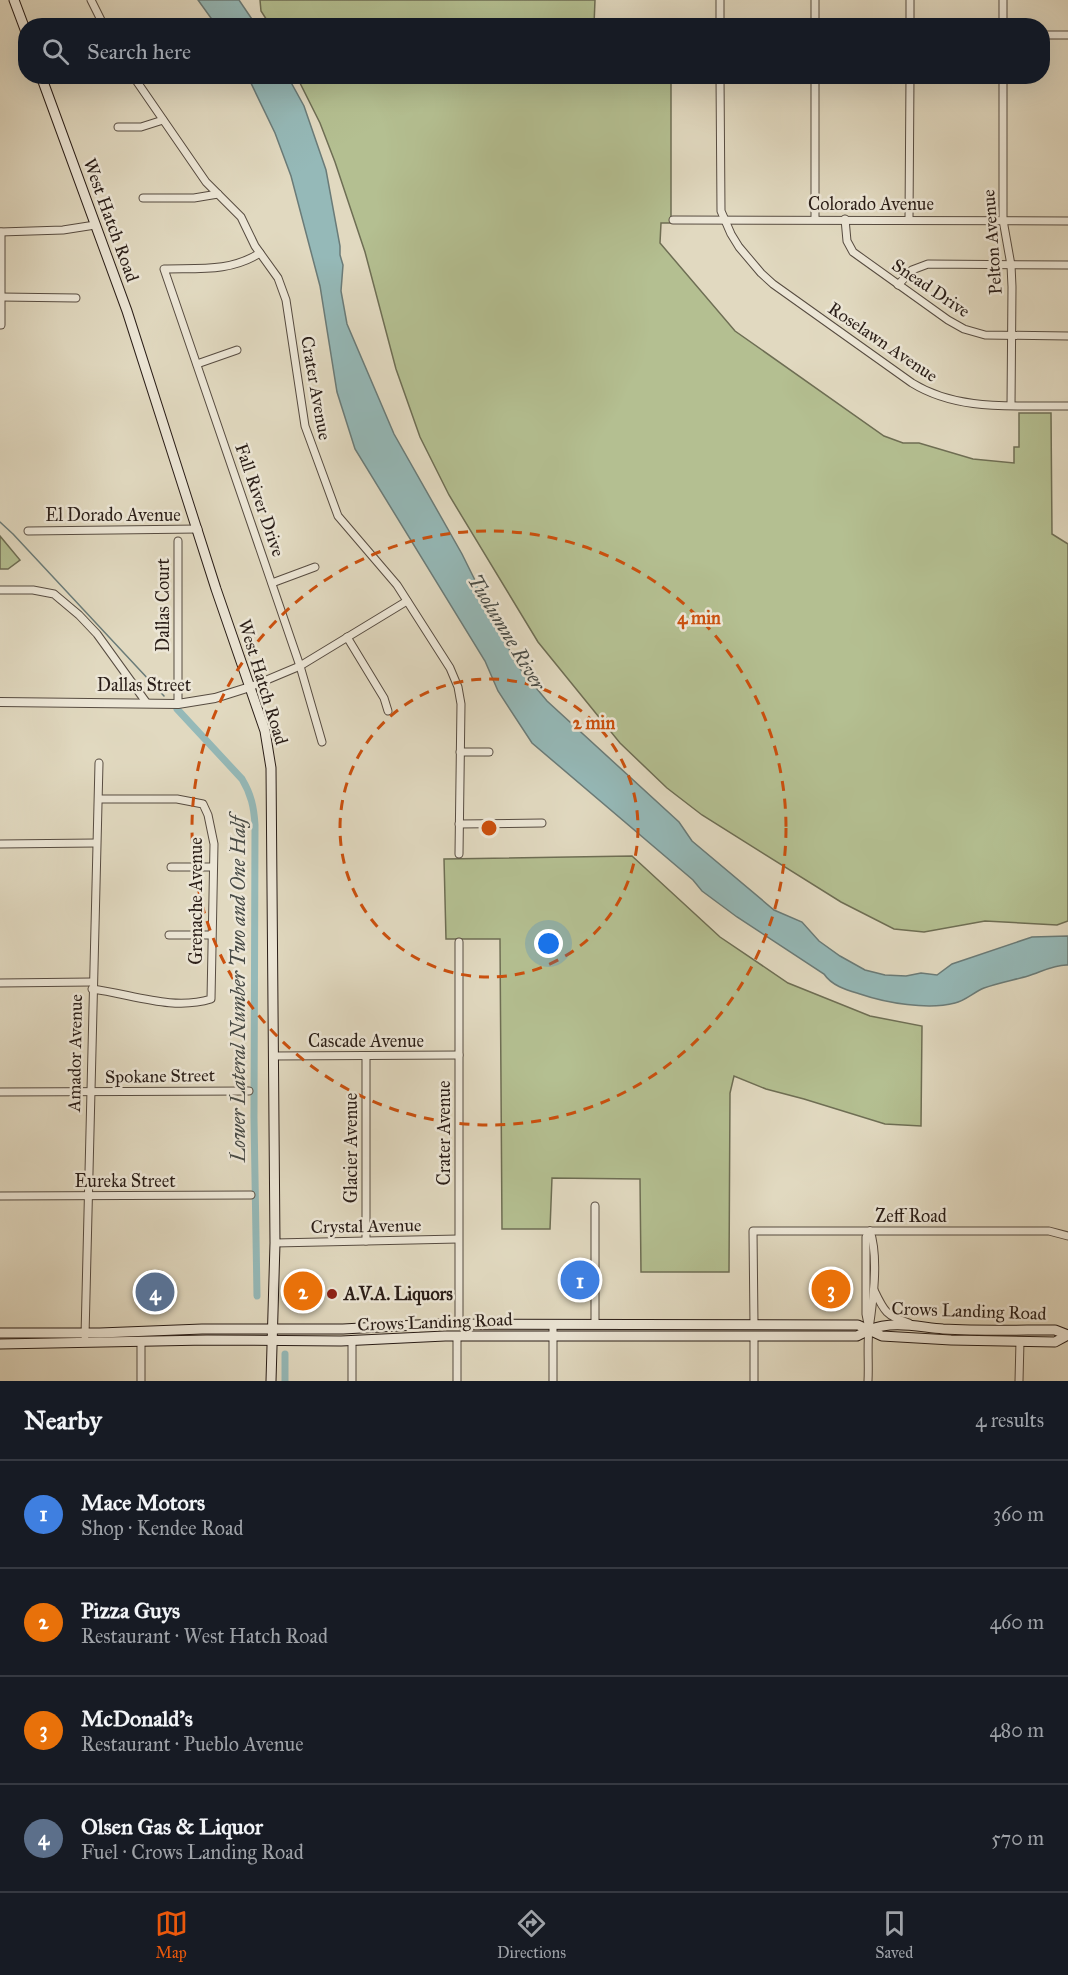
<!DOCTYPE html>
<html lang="en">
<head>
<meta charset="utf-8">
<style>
  :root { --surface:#171b24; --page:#242831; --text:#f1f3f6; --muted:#9ea1a6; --line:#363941; --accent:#ea580c }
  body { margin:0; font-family:"IM FELL Great Primer",serif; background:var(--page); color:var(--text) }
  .you { position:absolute; left:549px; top:944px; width:21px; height:21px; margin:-15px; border:4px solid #fff; border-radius:50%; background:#1a73e8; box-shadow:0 0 0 9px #1a73e833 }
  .badge { display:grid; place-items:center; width:39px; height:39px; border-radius:50%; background:var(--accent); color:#fff; font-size:20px; font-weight:700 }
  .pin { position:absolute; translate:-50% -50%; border:3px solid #fff; box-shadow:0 2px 6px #0006 }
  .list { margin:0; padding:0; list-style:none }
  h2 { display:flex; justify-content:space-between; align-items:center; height:78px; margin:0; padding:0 24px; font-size:26px }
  h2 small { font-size:20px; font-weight:400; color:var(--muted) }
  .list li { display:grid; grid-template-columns:39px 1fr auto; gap:18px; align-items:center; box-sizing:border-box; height:108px; padding:0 24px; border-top:2px solid var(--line) }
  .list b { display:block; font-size:22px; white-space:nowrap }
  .list p { margin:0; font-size:20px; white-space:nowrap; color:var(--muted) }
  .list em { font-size:20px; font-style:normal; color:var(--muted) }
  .icon { flex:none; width:33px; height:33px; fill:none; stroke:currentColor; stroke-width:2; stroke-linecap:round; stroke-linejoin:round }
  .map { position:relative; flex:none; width:1068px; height:1381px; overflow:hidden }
  .search { position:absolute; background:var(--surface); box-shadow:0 6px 24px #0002; left:18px; right:18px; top:18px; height:66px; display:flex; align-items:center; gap:15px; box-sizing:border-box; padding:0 21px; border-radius:24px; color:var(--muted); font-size:22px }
  .sheet { height:510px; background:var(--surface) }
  nav { display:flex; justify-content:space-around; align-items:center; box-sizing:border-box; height:84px; border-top:2px solid var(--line); background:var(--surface); font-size:16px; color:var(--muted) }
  nav a { display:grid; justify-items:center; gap:3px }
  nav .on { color:var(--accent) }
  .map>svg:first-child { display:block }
</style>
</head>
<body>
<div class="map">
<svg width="1068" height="1381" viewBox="0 0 1068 1381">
  <rect width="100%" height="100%" fill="#e1d9c0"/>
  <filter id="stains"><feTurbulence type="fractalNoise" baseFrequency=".00333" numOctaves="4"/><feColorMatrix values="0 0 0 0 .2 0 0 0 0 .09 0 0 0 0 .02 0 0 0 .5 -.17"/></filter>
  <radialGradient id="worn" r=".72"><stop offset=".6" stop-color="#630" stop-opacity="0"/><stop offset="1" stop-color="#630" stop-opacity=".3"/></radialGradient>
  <g fill="#b4bf91" stroke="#6e6e54" stroke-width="1.5">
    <path d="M260,0H595L594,25H270L261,11Z"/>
    <path d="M297,77H671V223H661L660,243L735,331L884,436L903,443H919L973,459L1014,463V447H1019V413H1051L1052,534L1068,544V921L1057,925L985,921L924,932L894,929L841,902L702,815L667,788L620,743L538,642L449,495L420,437L396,369L365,252L335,162L320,123Z"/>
    <path d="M0,536L20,560L8,569H0Z"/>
    <path d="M632,856L720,937L788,983L870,1016L922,1026L921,1126L885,1124L804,1099L766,1089L734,1076L730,1093L729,1272H641L640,1179L552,1178L550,1229H502L500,939H446L444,859Z"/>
  </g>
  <g fill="#95b9b8" stroke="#6a7b78" stroke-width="1.5">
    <path d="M198,0H239L256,25H216Z"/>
    <path d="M248,77H288L304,106L326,170L340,246V255L343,265L341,291L347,324L394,434L462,554L517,665L547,701L679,822L692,841L774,910L802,922L819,941L840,956L865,970L885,975L906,976L921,973L937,975L952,964L1032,937L1068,936V965C1055,964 1041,972 1028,976C1014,980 998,983 984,988C974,992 965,1001 955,1003C928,1010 886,1003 860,994C847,990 832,986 824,974L737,917L702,891L693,880L532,743L498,691L485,661L355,449L337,392L320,286L291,176L275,133Z"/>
  </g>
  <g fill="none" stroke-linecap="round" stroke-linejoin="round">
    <path stroke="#6a7b78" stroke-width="1.5" d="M0,522L13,534L164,696"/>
    <g stroke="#95b9b8" stroke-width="7">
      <path d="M177,709L242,779C251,794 254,807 255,825L254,1118L257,1296"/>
      <path d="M285,1381V1354"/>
    </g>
    <defs>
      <g id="minor">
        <path d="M91,0L104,26"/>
        <path d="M720,0V26"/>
        <path d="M815,0V26"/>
        <path d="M910,0V26"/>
        <path d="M1003,26V0"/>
        <path d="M1042,35H1068"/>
        <path d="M133,76L206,182L241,217L255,246L278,278L286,300L305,426L338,516L397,585L450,668L458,687L461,704L459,854"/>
        <path d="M720,76L721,211L731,234L739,247L761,273L773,284L912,383C959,412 1015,405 1068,406"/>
        <path d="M815,76V219"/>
        <path d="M1003,76V220L1011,265L1012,287L1011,405"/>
        <path d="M118,127H141L163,120"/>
        <path d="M143,198H194L218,194"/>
        <path d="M845,219L847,241L853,252L948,320L964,329L985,335L1068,336"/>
        <path d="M909,219L910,76"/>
        <path d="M673,220L1068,221"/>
        <path d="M0,232L63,230L95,225"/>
        <path d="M1,232V325"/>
        <path d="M260,253C230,272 199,268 164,269L300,666L322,742"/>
        <path d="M898,285L912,270L928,264L1068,265"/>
        <path d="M1,297L76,298"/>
        <path d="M197,364L237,350"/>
        <path d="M28,531L198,529"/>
        <path d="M178,541V704"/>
        <path d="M272,583L315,567"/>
        <path d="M0,590H33L54,594L79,615L97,634L146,702"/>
        <path d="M347,637L384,698L388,711"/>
        <path d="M250,687L300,666L407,601"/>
        <path d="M460,752H489"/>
        <path d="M459,824L542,823"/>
        <path d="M0,844L96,843"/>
        <path d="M171,867H212"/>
        <path d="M169,935H211"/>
        <path d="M0,983L92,982"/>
        <path d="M92,989C132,994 172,1011 211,999L214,844L208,815L203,804L177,799H99"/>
        <path d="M273,1056L459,1055"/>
        <path d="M0,1092L249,1091"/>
        <path d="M0,1196L251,1195"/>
        <path d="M366,1241V1056"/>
        <path d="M275,1243L458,1239"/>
        <path d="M874,1290C884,1311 886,1316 909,1323"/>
        <path d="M459,1324V942"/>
        <path d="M595,1324V1206"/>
        <path d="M754,1324L753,1231H1049L1068,1236"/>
        <path d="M868,1324L866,1314V1237L870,1231"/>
        <path d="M85,1336L99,763"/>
        <path d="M457,1336V1381"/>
        <path d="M141,1343V1381"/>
        <path d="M352,1381V1341"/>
        <path d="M553,1381V1324"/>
        <path d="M754,1381V1336"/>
        <path d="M868,1381C869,1364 867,1346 869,1329C873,1302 879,1257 870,1231"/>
        <path d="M1019,1381L1020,1341"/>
      </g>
      <path id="tertiary" d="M0,702L178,704L215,698L250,687"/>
      <g id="secondary">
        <path d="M14,0L26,32"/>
        <path d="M41,76L127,311L216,589L265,731L271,768L272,888L275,1243L271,1381"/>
        <path d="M0,1333H100L202,1329H343L435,1324L858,1325L869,1330C893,1320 918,1327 943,1329C980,1331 1018,1330 1055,1330L1068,1335"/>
        <path d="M0,1344L207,1340L341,1341L445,1336H857L869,1330L882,1336L951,1340L1055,1342L1068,1335"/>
      </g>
    </defs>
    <use href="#minor" stroke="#574c41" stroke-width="9"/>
    <use href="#tertiary" stroke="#574c41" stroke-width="10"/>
    <use href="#secondary" stroke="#291d17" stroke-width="11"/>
    <use href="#minor" stroke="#ece6d6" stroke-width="7"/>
    <use href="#tertiary" stroke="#ece6d6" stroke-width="8"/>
    <use href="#secondary" stroke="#ece6d6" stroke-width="9"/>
  </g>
  <g fill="none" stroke="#cb500e" stroke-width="3" stroke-dasharray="10 8">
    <circle cx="489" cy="828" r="149"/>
    <circle cx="489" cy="828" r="297"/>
  </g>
  <circle fill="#8f2418" stroke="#ece6d6" stroke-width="2" cx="332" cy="1294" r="6"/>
  <g text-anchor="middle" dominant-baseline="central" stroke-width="5" stroke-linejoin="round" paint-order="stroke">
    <g font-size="18" fill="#291d17" stroke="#ece6d6">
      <text x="871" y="204">Colorado Avenue</text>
      <text transform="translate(111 220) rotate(70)">West Hatch Road</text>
      <text transform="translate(992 242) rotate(-94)">Pelton Avenue</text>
      <text transform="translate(931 288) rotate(34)">Snead Drive</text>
      <text transform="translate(883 342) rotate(34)">Roselawn Avenue</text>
      <text transform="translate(316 388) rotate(80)">Crater Avenue</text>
      <text transform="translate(260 500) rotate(71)">Fall River Drive</text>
      <text x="113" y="515">El Dorado Avenue</text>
      <text transform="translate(163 605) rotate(-90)">Dallas Court</text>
      <text transform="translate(263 682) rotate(73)">West Hatch Road</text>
      <text x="144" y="685">Dallas Street</text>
      <text transform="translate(196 901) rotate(-90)">Grenache Avenue</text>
      <text x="366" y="1041">Cascade Avenue</text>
      <text transform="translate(75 1053) rotate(-89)">Amador Avenue</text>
      <text transform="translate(160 1076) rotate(-1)">Spokane Street</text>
      <text transform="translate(444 1133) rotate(-90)">Crater Avenue</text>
      <text transform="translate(351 1148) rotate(-90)">Glacier Avenue</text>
      <text x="125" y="1181">Eureka Street</text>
      <text x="911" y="1216">Zeff Road</text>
      <text transform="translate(366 1226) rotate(-1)">Crystal Avenue</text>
      <text transform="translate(969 1311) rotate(2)">Crows Landing Road</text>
      <text transform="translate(435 1322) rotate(-2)">Crows Landing Road</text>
    </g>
    <g font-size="18" font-weight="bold" fill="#291d17" stroke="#ece6d6" text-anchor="start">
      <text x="344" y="1294">A.V.A. Liquors</text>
    </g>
    <g font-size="20" font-style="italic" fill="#494c47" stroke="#ece6d6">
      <text transform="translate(507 632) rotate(59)">Tuolumne River</text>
      <text transform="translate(238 989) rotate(-90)">Lower Lateral Number Two and One Half</text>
    </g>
  </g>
  <circle cx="489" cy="828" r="9" fill="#cb500e" stroke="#ece6d6" stroke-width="3"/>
  <g font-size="18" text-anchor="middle" font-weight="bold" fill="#cb500e" stroke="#ece6d6" stroke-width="5" stroke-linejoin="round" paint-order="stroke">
    <text x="699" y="624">4 min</text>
    <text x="594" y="729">2 min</text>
  </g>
  <rect width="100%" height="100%" filter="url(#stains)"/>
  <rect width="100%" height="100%" fill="url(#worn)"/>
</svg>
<div class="you"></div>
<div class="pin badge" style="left:580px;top:1280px;background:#3f7fe0">1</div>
<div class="pin badge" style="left:303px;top:1291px;background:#e8710a">2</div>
<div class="pin badge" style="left:831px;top:1289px;background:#e8710a">3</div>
<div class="pin badge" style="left:155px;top:1292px;background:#5c6f8a">4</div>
<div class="search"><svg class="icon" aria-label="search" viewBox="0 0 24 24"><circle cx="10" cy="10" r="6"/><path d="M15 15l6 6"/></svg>Search here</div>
</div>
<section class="sheet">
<h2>Nearby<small>4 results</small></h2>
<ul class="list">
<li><span class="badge" style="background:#3f7fe0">1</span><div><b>Mace Motors</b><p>Shop · Kendee Road</p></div><em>360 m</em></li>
<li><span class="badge" style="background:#e8710a">2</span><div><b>Pizza Guys</b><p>Restaurant · West Hatch Road</p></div><em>460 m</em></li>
<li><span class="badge" style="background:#e8710a">3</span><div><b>McDonald's</b><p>Restaurant · Pueblo Avenue</p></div><em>480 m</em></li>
<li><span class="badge" style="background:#5c6f8a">4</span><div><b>Olsen Gas &amp; Liquor</b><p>Fuel · Crows Landing Road</p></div><em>570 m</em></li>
</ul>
</section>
<nav>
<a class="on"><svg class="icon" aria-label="map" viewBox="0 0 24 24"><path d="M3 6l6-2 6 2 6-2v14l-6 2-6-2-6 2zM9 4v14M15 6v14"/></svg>Map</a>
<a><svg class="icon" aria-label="directions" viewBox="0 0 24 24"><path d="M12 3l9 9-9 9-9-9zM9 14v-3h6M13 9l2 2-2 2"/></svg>Directions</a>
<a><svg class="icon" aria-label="saved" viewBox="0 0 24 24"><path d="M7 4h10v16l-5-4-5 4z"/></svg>Saved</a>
</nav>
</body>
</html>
